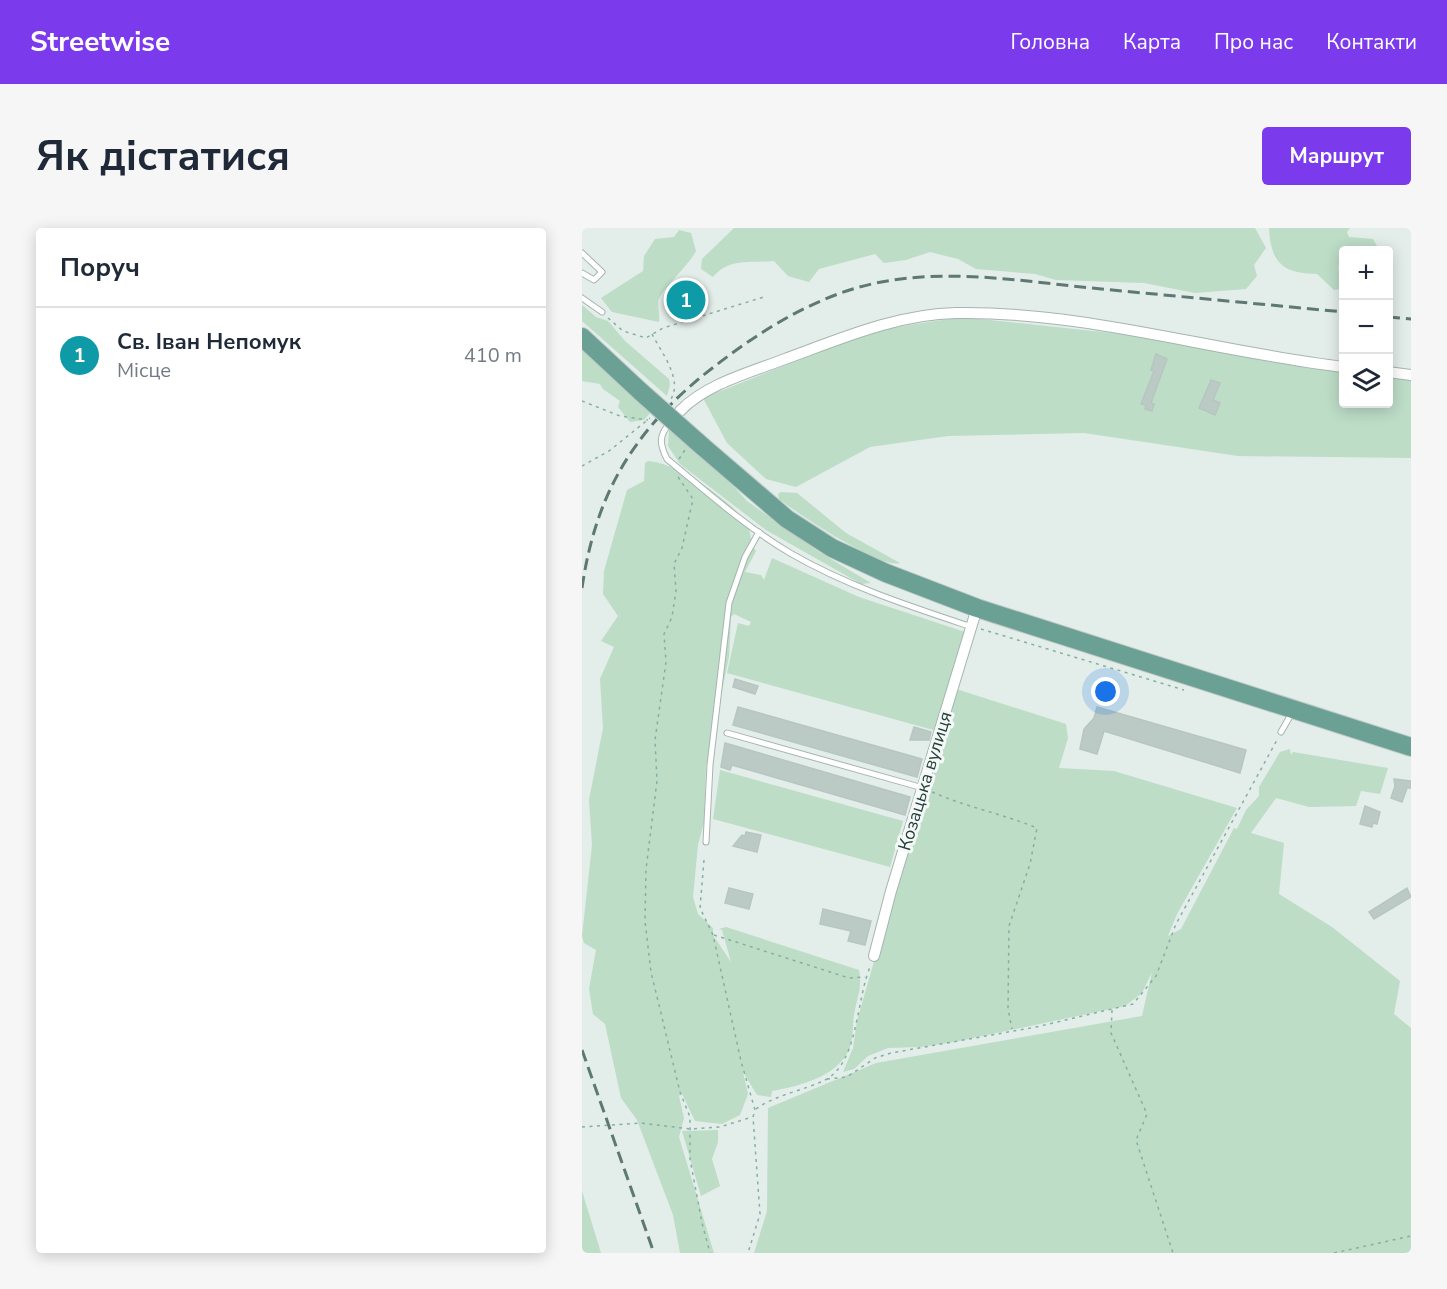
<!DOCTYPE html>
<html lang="uk">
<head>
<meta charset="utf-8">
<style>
  :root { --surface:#fff; --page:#f6f6f7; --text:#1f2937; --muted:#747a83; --line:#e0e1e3; --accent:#7c3aed }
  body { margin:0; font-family:"Nunito Sans",sans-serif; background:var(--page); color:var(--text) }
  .controls { position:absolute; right:18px; top:18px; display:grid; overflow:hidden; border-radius:6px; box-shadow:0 3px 15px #0003 }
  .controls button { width:54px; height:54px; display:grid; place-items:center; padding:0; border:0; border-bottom:2px solid var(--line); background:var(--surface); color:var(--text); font:30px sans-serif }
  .you { position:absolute; left:524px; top:464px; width:21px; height:21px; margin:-15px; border:4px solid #fff; border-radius:50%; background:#1a73e8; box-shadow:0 0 0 9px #1a73e833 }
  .badge { display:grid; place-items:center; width:39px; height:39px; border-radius:50%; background:var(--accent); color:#fff; font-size:20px; font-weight:700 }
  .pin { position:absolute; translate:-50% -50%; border:3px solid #fff; box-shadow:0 2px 6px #0006 }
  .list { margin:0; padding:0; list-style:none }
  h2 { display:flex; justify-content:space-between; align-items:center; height:78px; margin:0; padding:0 24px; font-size:26px }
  h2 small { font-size:20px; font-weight:400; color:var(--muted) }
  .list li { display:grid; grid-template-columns:39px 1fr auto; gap:18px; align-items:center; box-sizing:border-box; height:96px; padding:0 24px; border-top:2px solid var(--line) }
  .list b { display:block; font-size:22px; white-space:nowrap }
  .list p { margin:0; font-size:20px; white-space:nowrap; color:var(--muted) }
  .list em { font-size:20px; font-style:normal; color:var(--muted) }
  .icon { flex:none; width:33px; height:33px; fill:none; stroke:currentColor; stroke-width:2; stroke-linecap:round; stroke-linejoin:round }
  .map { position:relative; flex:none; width:829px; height:1025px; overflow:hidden; border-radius:6px }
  header { display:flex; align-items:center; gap:36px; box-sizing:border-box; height:84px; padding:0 30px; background:var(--accent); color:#fff }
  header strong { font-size:28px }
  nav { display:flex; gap:33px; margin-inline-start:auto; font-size:21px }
  .intro { display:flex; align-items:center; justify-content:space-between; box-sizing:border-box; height:144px; padding:0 36px }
  h1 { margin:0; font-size:42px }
  .button { padding:15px 27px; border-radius:6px; background:var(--accent); color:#fff; font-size:21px; font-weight:700 }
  main { display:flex; gap:36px; padding:0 36px }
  aside { flex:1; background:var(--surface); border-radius:6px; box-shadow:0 3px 15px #0003 }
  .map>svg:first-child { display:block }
</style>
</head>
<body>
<header>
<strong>Streetwise</strong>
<nav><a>Головна</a><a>Карта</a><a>Про нас</a><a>Контакти</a></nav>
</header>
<div class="intro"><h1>Як дістатися</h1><a class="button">Маршрут</a></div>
<main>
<aside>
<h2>Поруч<small></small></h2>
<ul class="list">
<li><span class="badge" style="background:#0f9aa8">1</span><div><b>Св. Іван Непомук</b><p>Місце</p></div><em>410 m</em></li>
</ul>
</aside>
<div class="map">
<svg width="829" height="1025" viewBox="0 0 829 1025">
  <rect width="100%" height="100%" fill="#e3ede9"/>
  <g fill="#bdddc7">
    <path d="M152,0H673L684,20L672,37L675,48L664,61L613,65L562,55L474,52L453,46L394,41L376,31L348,24L324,32L302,35L293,26L237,41L227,54L206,48L192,33C169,35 146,30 131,49L119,41L120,31Z"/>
    <path d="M687,0H768L765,4L767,9L791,11L795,18L786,22H762L761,33L756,39L760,61L752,62L735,46C700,45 689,35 687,0Z"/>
    <path d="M97,2L109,5L114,23C108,36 77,64 76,74C76,81 78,87 77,94L30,84L19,70L61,43L62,28L73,11L92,9Z"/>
    <path d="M0,77L14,89L26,93L43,113L87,151L88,157L85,168L0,93Z"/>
    <path d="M379,89L558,108L761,141L762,176H806L807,149L829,152V230L656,228L502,205L366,208L288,219L214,259L184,251L145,215L121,170L289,103Z"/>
    <path d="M0,119L68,185L62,192L48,194L36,179L38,173L21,161L18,156L0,153Z"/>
    <path d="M87,201L144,250L165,273L237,324L289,355L279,356L184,302L98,236L86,218Z"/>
    <path d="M66,233C93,234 146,270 163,293C170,301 167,314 174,323L163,344L179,347L182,352L190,330L277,369L383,404L355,503L145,445L156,395L167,398L169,394L152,386L149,389L147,429L124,539L122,594L116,617L111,669L116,686L131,700V707L149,734L140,702L137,701L144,699L277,742C280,758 276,767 273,782C270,793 272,804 269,815C262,847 218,858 190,863L189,869L175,867L161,844L166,866L158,887L140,896L113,893L100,866L97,868L102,890L97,909L132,1025H98L91,987L55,892L39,870L23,796L11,786L7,761L14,722L2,715L0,708L10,617L7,572L21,500L18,451L32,419L19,413L36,388L21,366L22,343L45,262L62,253L63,235Z"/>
    <path d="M199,264L215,265L264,305L318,335C300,342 215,285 197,271L196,266Z"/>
    <path d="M374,461L484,496L486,510L477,540L532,543L655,580L595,686L586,708L599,701L652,600L655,601L664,582L677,568V559L698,524L708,521L709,527L711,524L806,540L798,566L779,563L774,578L727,579L694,570L669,605L702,615L697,666L750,699L818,753L812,786L829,800V1025H172L185,983L186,880L294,835L560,788L570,744L560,765L543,778L372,814L338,819L306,820L286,828L272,841L261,844L271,820L275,793L323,625L349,556Z"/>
    <path d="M138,542L321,593L308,639L131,591Z"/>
    <path d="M136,902V914L130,931L138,958L119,968L100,903Z"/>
    <path d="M0,963L19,1025H0Z"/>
  </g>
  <g fill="#bccac5" stroke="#b6c6c0" stroke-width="1.5">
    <path d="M574,126L585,131L569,175L572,176L570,183L563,181L564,177L559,176L572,143L569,142Z"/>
    <path d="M629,152L638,155L631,172L638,175L633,187L617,180Z"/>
    <path d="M153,451L176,458L173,466L151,459Z"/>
    <path d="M156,479L340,531L335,549L151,497Z"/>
    <path d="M515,479L664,522L658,545L522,503L515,526L498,521L502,501L512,490Z"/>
    <path d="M332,499L349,504L347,512H328Z"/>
    <path d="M143,515L328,569L323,587L150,537L148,542L139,539Z"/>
    <path d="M812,551L829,553V560H825L820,574L809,570L813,558Z"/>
    <path d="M783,578L798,584L795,596L791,595L790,599L778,596Z"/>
    <path d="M164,604L179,607L175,624L151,618L160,607L163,608Z"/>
    <path d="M147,660L171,666L167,681L143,675Z"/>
    <path d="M825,660L829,669L792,691L787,684Z"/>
    <path d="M241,681L289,693L283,717L266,713L269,703L238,696Z"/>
  </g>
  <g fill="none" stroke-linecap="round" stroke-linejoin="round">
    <defs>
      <g id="service">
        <path d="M0,25L20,44L12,52L0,45"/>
        <path d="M0,70L20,84"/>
        <path d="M88,195C76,208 78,217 85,231C125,264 164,299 208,325C265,358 327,378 390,399"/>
        <path d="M699,504L711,483"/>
        <path d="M145,505L341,560"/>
        <path d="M124,614L128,537L147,375L163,329L177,304"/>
      </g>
      <g id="minor">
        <path d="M806,144L829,147"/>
        <path d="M98,183C124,156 169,144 203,131C258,111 315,86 374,85C504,83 633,124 762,139"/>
        <path d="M292,728L309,663L395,380"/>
      </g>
      <g id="primary">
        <path d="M0,109L59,164"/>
        <path d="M120,218L205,291L250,320L304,345L395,380L829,519"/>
      </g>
    </defs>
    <use href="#service" stroke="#a6b5b0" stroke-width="7"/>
    <use href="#minor" stroke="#a6b5b0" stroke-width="12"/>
    <use href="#primary" stroke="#c1c9c7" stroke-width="20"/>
    <g stroke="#85afa3" stroke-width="1.5" stroke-dasharray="3 4.5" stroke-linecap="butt">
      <path d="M26,90L41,103L64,110L81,100L185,68"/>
      <path d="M70,106C79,124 101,151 89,171"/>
      <path d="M0,173L38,188L66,192"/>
      <path d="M97,231L103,222"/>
      <path d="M0,238L27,223L68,190"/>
      <path d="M96,249L111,271L100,320L92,336L94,363L90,389L82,406L84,434L73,512L75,553L64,641L63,693L69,744L98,864L108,889V931L120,995L128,1025"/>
      <path d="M399,401L602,462"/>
      <path d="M350,564C384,579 421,586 455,600L448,636L427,698L426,781L430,801"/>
      <path d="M122,632L118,680L131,707L159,833L173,882L171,889L178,986L166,1025"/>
      <path d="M132,707L267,750L283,749"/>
      <path d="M530,782L529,805L565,886L554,912L591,1025"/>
      <path d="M245,851L265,849L293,830L309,825L454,799L551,776L574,748L594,696L695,512"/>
      <path d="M174,881C195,866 221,863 243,852C277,835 274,769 289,737"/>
      <path d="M0,899L59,895L108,901L138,899L170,889"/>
      <path d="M752,1025L829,1008"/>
    </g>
    <use href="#service" stroke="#fff" stroke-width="5"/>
    <use href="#minor" stroke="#fff" stroke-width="10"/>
    <use href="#primary" stroke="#6aa194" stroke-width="18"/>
    <g stroke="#5e7973" stroke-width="3" stroke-dasharray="12 6" stroke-linecap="butt">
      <path d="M806,89L829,91"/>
      <path d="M0,360C13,270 48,208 119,149C165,112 217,77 274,60C350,38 432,52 509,60C593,68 677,76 762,84"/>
      <path d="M0,822L72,1025"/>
    </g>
    <defs>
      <path id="primary-bridge" d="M59,164L120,218"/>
    </defs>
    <use href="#primary-bridge" stroke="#c1c9c7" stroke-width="20" stroke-linecap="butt"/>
    <use href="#primary-bridge" stroke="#6aa194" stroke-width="18"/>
  </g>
  <g text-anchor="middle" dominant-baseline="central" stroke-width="6" stroke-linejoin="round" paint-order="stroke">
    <g font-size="18" fill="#233e37" stroke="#f4f9f7">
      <text transform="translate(343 553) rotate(-73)">Козацька вулиця</text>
    </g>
  </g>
</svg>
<div class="controls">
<button>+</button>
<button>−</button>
<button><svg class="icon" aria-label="layers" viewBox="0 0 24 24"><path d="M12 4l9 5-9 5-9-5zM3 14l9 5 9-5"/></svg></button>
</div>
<div class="you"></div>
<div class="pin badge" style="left:104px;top:72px;background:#0f9aa8">1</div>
</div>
</main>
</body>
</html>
